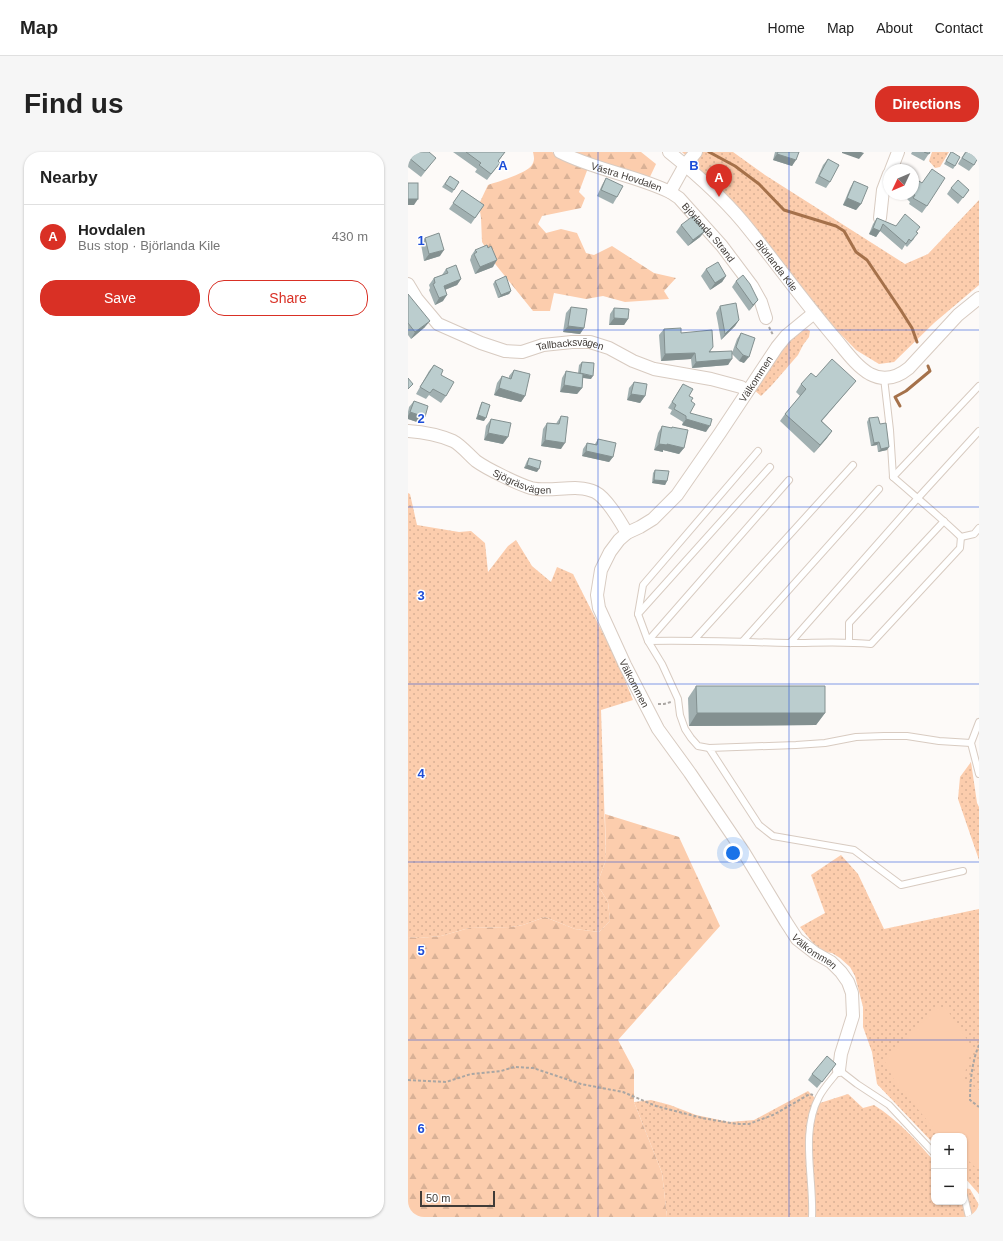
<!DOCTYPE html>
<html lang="en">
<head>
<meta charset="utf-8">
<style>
  :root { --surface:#fff; --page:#f6f6f6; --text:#222; --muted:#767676; --line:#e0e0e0; --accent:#d93025 }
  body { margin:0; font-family:Helvetica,sans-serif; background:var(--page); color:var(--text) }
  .controls { position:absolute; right:12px; bottom:12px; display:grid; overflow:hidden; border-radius:8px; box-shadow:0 1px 3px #0004 }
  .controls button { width:36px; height:36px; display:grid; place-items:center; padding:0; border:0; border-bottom:1px solid var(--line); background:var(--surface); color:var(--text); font:20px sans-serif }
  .compass { position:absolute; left:475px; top:12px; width:36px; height:36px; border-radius:50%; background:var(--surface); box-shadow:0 1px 3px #0004; rotate:226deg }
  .scale { position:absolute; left:12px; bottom:10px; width:75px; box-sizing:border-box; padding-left:4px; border:2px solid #413c38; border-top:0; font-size:11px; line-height:14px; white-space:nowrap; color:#413c38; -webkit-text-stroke:3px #fff; paint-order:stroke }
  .you { position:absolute; left:325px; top:701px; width:14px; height:14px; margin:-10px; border:3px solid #fff; border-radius:50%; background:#1a73e8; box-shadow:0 0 0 6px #1a73e833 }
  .badge { display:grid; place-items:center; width:26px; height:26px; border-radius:50%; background:var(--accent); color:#fff; font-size:13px; font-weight:700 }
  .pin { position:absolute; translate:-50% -33px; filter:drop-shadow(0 1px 2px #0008) }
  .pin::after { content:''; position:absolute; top:21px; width:14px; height:12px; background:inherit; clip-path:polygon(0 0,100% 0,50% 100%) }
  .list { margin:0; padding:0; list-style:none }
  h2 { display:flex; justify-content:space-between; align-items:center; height:52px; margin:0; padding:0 16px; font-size:17px }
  h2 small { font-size:13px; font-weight:400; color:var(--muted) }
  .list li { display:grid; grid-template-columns:26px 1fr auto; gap:12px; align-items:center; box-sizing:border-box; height:64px; padding:0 16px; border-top:1px solid var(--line) }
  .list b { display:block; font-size:15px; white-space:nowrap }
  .list p { margin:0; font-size:13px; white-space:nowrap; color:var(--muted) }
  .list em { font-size:13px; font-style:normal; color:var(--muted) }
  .actions { display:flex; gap:8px; padding:12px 16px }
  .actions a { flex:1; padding:9px 0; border:1px solid var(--accent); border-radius:16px; text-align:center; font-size:14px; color:var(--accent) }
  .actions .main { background:var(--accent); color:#fff }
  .map { position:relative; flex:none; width:571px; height:1065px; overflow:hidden; border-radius:16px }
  header { display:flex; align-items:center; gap:24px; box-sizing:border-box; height:56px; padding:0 20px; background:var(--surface); border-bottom:1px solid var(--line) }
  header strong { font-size:19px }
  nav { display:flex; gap:22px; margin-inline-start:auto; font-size:14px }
  .intro { display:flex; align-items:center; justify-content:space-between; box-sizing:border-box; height:96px; padding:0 24px }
  h1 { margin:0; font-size:28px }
  .button { padding:10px 18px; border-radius:16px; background:var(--accent); color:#fff; font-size:14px; font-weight:700 }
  main { display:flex; gap:24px; padding:0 24px }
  aside { flex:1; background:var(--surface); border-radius:16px; box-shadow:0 1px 3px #0004 }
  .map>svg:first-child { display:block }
</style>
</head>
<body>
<header>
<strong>Map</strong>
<nav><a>Home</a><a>Map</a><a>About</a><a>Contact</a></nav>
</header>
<div class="intro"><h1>Find us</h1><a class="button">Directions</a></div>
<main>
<aside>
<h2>Nearby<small></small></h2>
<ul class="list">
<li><span class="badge">A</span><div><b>Hovdalen</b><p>Bus stop · Björlanda Kile</p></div><em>430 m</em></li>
</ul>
<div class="actions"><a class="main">Save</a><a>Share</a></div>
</aside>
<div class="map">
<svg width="571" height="1065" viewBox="0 0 571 1065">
  <defs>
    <pattern id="grass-dots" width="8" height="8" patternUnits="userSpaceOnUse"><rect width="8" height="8" fill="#fccdad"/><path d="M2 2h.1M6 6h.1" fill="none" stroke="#d9b196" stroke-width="1.8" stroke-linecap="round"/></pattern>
    <pattern id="forest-firs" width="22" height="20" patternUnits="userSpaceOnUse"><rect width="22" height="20" fill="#fccdad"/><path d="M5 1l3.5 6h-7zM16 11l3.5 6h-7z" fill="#d9b196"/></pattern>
  </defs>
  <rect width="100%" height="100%" fill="#fdfaf8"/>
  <g fill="url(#grass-dots)">
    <path d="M274,0H325L357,23L497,112L520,102L571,48V133L526,171L486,210L471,212L448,198L412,161L363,95L327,52Z"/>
    <path d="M524,0H541L532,15L527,16L521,9Z"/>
    <path d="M399,177L402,179L401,185L395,193L390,203L364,233L353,244L345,237C358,219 376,184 399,177Z"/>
    <path d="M0,341L2,342L9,373L51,380L63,379L77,391L80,420L100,394L108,388L124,414L143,430L149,415L165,422L210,511L225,548L193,558L198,708L189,732L200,750L202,769L191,780L167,777L137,765L115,773L103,775L61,776L33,784L11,786L0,785Z"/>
    <path d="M563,610L569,651L571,655V708L550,647L552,625Z"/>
    <path d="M433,703L450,722L476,777L571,757V1042L556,1025V984H526V992L469,932L464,900L455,875V855L447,824L442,815L432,806L424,801L417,800L405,791L392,775L417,761L403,723Z"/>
    <path d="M400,939L412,951L440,942L455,956L466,953C491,969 507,987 526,1009V1050H556V1036L562,1037L571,1053V1065H259L254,1021L226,950L243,948L262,953L288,963L321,970L346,968Z"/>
  </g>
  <g fill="url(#forest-firs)">
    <path d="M125,0H144L180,16L171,40L177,46L173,56L134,64L130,72L138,81L153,77L169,81L178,101L186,103L204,94L246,121L268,126L256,139L261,147L217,150L195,144L178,147L146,141L142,159H125L88,113L74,90L73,66L71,52L80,33C90,30 119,21 124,13C127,8 126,5 125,0Z"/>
    <path d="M159,0H233L248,12L241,27Z"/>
    <path d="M197,662L271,685L312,774L210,888L226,918V950L254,1021L259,1065H0V785L11,786L33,784L61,776L103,775L115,773L137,765L167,777L191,780L202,769L200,750L189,732L198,708Z"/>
  </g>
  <path fill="#fccdad" d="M529,856H538L564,895L555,928L571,938V1011L567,1015L556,1004V984H535L523,973L487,930L475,906L499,885Z"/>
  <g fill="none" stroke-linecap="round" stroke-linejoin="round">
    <g stroke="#a5714a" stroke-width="3">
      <path d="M301,0L327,14L351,32L376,58L428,74L436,79L448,100L459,108L492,157L504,176L509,190"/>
      <path d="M492,254L487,245L498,239L522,219L520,214"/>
    </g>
    <defs>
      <g id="service">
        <path d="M476,226L482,278L485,325C508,345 531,364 553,385L566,382L571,376"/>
        <path d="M362,315L230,462L240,489C287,488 334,490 381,491C408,491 435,489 463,492L552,396L553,385"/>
        <path d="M485,325L571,234"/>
        <path d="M230,462L235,433L350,299"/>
        <path d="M286,488L445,313"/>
        <path d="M335,489L471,337"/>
        <path d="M441,489V471L536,369"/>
        <path d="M382,491L509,347L571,279"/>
        <path d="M571,570L563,591L571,622"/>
        <path d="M301,596L290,594L283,586L277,577L272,563L270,547L254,512L240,489L381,328"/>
        <path d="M555,719L493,733L446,698L365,684L351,673L301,596L388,593L417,591L448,585L476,584H499L531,589L563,591"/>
        <path d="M556,1044L561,1065"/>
        <path d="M404,1065C406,1027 392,980 411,945C416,935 425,926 431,918L449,932L481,953L526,1001"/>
      </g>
      <g id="minor">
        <path id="s1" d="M152,0C187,18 227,23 262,40"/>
        <path id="s2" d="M261,0C291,24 320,50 343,80C371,115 397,151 426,185C437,198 448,214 462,222C477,230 490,225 501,216L550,163L571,146"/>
        <path id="s3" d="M288,0L277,13L262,40L271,46L314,94L344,134L353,150L358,166"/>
        <path d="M483,18L490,0"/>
        <path d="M472,66L475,38L481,22"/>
        <path id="s4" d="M0,132L9,147L30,172L73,191L97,199L114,200L135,193L164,190H182L201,196L225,209L246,217L303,227L333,235L339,239"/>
        <path id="s5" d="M406,161L378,184L369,195L312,281L269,343L245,367L232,375L219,381L211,388L202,400L193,418L189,443L191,456L217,513L250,577L282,621L335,699L378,770L389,787L407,801L423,810L433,820L440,830L444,841L445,864L433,902L431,918"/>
        <path id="s6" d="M0,279C15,280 31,283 45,289C53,293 61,303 68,309C79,317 110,332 123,336C143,341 169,331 187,340C199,346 212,369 219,381"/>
      </g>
    </defs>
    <use href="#service" stroke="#d8cbc1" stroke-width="8"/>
    <use href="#minor" stroke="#d8cbc1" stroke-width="14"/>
    <g stroke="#aaa6a3" stroke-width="2" stroke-dasharray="3 2" stroke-linecap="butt">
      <path d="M361,175L365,183"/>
      <path d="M250,552H256L263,550"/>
      <path d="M571,893C564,909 562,930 562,948L571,955"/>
      <path d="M0,928L38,930L63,922L93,919L106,915L125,916L173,932L215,940L248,954L294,966L329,972H341L354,967L365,963L402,942L405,943"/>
    </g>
    <use href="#service" stroke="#fff" stroke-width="6"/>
    <use href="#minor" stroke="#fff" stroke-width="12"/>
  </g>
  <g fill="#a1b0b1">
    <path d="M0,0L23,12L13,25L0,15Z"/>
    <path d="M45,0H97L90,10L92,11L79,28L67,20L69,17Z"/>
    <path d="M367,0H391L384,14L365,8Z"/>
    <path d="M504,0H522L516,9L503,2Z"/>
    <path d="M543,0L547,14L545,17L536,12Z"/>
    <path d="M557,0H571L566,13L561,19L550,12Z"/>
    <path d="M420,7L422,30L418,36L407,31L415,13Z"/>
    <path d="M42,24L51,30L44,41L34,35Z"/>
    <path d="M198,26L209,45L205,52L189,44L194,33Z"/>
    <path d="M446,29L453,52L448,58L435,53L442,36Z"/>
    <path d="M543,36L561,38L550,52L539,42Z"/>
    <path d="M54,38L76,53L63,72L41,57Z"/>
    <path d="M502,42H505L519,54L514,61L501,52L502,50L499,47Z"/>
    <path d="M469,66L488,74L508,80L506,87L499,95L497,93L494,98L472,79L468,85L461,82L465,72Z"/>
    <path d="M273,73L297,79L292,85L280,94L268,80Z"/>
    <path d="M17,86L32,104L16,109L13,92Z"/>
    <path d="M67,98L85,115L67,122L62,108L63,105V104Z"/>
    <path d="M38,117L53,127L49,133L37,138L35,149L27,153L21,138L22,136L21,133L26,126L34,123Z"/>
    <path d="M298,117L318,124L314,130L302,138L293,124Z"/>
    <path d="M87,129L103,139L101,142L90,146L85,132Z"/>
    <path d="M328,129L350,148L346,153L341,159L324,135Z"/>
    <path d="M0,142L17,175L3,187L0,183Z"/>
    <path d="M312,154L331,168L327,174L313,188L308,161Z"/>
    <path d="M163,155L176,176L172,182L155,180L158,161Z"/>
    <path d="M206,156L220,167L216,173H201L202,162Z"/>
    <path d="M256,177L273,181L302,199L324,201L329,187L333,181L336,211L331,209L324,202L320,213L284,216L283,207L253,209L251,183Z"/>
    <path d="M174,210L183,227L175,226L174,236L169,242L152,240L154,226L158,219L170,221L171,213Z"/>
    <path d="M26,213L33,223L38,244L33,251L21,243L18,247L8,242L21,219Z"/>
    <path d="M106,218L117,244L113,250L86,243L89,231L94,224L101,226V224Z"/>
    <path d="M408,225L448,229L442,236L414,269L424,279L419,286L406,301L372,269L377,262L392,244L388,240L393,232Z"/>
    <path d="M226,230L237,244L232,251L219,248L221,236Z"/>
    <path d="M275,232L283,249L282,261L298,280L274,273L275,270L262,262L264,258L260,256Z"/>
    <path d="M6,249L17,265L12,271L0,267V260L1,255Z"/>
    <path d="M74,250L76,269L68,267L72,254Z"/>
    <path d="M153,264V297L133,294L135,277L139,271L148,272L149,270Z"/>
    <path d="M461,266L472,272L479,298L470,300L469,293L463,294L459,270Z"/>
    <path d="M83,267L95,292L76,288L78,274Z"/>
    <path d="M254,274L263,276L264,275L276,296L271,302L255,298V300L246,298L250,281Z"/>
    <path d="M190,287L205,305L201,310L174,304L175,297L179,291L187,292Z"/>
    <path d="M121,306L129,320L116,316L119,309Z"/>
    <path d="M247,318L259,329L257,333L244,331L245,321Z"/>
    <path d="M288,534L417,561L408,573L281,574L280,546Z"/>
    <path d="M428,912L409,936L400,928L404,922Z"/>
  </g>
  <g fill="#839090">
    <path d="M434,0H453L456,1L451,7L434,1Z"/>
    <path d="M369,2L388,8L384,14L365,8Z"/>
    <path d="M439,46L453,52L448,58L435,53Z"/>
    <path d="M0,47H10L6,53H0Z"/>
    <path d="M465,76L472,79L468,85L461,82Z"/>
    <path d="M297,79L292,85L280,94L285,88Z"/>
    <path d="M36,98L32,104L16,109L21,102Z"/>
    <path d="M89,108L85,115L67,122L72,115Z"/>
    <path d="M318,124L314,130L302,138L307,131Z"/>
    <path d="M53,127L49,133L31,140L36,134Z"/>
    <path d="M103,139L101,142L90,146L93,143Z"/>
    <path d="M39,143L35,149L27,153L31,146Z"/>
    <path d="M350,148L346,153L341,159L345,153Z"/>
    <path d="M206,166L220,167L216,173H201Z"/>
    <path d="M331,168L327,174L313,188L317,182Z"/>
    <path d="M22,169L17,175L3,187L7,180Z"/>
    <path d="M160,174L176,176L172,182L155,180Z"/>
    <path d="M287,201L283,207L253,209L257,202Z"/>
    <path d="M335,203L341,205L336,211L331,209Z"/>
    <path d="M324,207L320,213L284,216L288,210Z"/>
    <path d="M172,222L185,224L183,227L170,225Z"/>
    <path d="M156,233L174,236L169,242L152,240Z"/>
    <path d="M91,236L117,244L113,250L86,243Z"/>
    <path d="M223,242L237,244L232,251L219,248Z"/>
    <path d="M2,260L17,265L12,271L0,267V264Z"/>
    <path d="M70,263L78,266L76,269L68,267Z"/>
    <path d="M278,267L302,274L298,280L274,273Z"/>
    <path d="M424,279L419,286L406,301L412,293Z"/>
    <path d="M80,281L100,285L95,292L76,288Z"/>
    <path d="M137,288L157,291L153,297L133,294Z"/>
    <path d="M471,290L469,293L463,294L466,291Z"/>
    <path d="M251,292H259L276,296L271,302L255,298V300L246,298Z"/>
    <path d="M481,295L479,298L470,300L473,297Z"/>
    <path d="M178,299L205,305L201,310L174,304Z"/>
    <path d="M119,313L131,317L129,320L116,316Z"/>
    <path d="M246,328L259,329L257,333L244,331Z"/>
    <path d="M289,561H417L408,573L281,574Z"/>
  </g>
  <g fill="#bbcdce" stroke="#839090">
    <path d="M0,0H21L28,6L17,19L0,5Z"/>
    <path d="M58,0H97L90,9L92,11L83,22L71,13L73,11Z"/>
    <path d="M370,0H391L388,8L369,2Z"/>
    <path d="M516,0H522L521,2Z"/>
    <path d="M543,0H544L552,5L547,14L538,9Z"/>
    <path d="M558,0H571V4L566,13L554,6Z"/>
    <path d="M420,7L431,13L422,30L411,24Z"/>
    <path d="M524,17L537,26L519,54L505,46L507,43L505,42V38L511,29L514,31Z"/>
    <path d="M42,24L51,30L46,38L37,32Z"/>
    <path d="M198,26L215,34L209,45L193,38Z"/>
    <path d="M550,28L561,38L555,46L543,36Z"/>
    <path d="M446,29L460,35L453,52L439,46Z"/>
    <rect x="0" y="31" width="10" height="16"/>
    <path d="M54,38L76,53L67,66L45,51Z"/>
    <path d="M497,62L512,75L508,80L510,81L503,89L501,87L498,92L475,72L472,79L465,76L469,66L488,74Z"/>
    <path d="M285,64L297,79L285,88L273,73Z"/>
    <path d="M31,81L36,98L21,102L17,86Z"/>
    <path d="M79,93L80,96L83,94L89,108L72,115L66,102L69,100L67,98Z"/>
    <path d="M310,110L318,124L307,131L298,117Z"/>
    <path d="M48,113L53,127L36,134L39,143L31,146L25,132L27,131L26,126L40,121L38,117Z"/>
    <path d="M335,123L342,132L350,148L345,153L328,129Z"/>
    <path d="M98,124L103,139L93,143L87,129Z"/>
    <path d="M0,142L22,169L7,180L0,171Z"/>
    <path d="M328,151L331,168L317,182L312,154Z"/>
    <path d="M163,155L179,157L176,176L160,174Z"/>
    <path d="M206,156L221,157L220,167L206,166Z"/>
    <path d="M273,176V181L304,178L305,195L301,200L324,199V207L288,210L287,201L257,202L256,177Z"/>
    <path d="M333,181L347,186L341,205L335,203L328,195Z"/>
    <path d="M424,207L448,229L413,269L424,279L412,293L377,262L398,237L393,232L403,221L408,225Z"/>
    <path d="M174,210L186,211L185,224L172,221Z"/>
    <path d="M26,213L35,218L33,223L46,230L38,244L25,237L22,241L12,235Z"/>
    <path d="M106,218L122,222L117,244L91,236L94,224L103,227Z"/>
    <path d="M158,219L175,222L174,236L156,233Z"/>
    <path d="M0,226L5,232L0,237Z"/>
    <path d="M226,230L239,232L237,244L223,242Z"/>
    <path d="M275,232L285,237L281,244L285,246L283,249L287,252L282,261L304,267L302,274L278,267V264L266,257L268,253L264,250Z"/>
    <path d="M6,249L20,254L17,265L2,260Z"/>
    <path d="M74,250L82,253L78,266L70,263Z"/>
    <path d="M153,264L160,265L157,291L137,288L139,271L151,272Z"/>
    <path d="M470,265L472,272L478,271L481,295L473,297L471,290L466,291L461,266Z"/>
    <path d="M83,267L103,271L100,285L80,281Z"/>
    <path d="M254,274L264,276V275L280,278L276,296L259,292V293L251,292Z"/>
    <path d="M190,287L208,291L205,305L178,299L179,291L189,293Z"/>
    <path d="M121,306L133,309L131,317L119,313Z"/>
    <path d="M247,318L261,319L259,329L246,328Z"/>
    <path d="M288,534H417V561H289Z"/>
    <path d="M419,904L428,912L414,930L404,922Z"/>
  </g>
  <path fill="none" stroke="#1d4ed8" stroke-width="1" stroke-opacity="0.55" d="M190,0V1065M381,0V1065M0,178H571M0,355H571M0,532H571M0,710H571M0,888H571"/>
  <g text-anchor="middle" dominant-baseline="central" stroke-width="3" stroke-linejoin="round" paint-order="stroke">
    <g font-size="10" fill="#413c38" stroke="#fff">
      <text stroke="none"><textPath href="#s1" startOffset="71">Västra Hovdalen</textPath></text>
      <text stroke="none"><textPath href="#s3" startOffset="104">Björlanda Strand</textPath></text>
      <text stroke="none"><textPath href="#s2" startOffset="157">Björlanda Kile</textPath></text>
      <text stroke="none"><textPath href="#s4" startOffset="189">Tallbacksvägen</textPath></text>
      <text transform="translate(348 227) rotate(-57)">Välkommen</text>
      <text stroke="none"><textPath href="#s6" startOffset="128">Sjögräsvägen</textPath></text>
      <text stroke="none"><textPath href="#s5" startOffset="460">Välkommen</textPath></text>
      <text stroke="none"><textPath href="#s5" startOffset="785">Välkommen</textPath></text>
    </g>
  </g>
  <g font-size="13" text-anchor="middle" font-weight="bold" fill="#1d4ed8" stroke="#fff" stroke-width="3" stroke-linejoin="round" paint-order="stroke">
    <text x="95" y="18">A</text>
    <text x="286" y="18">B</text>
    <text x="13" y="93">1</text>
    <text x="13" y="271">2</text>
    <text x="13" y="448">3</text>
    <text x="13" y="626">4</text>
    <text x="13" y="803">5</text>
    <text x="13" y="981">6</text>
  </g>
</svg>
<div class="controls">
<button>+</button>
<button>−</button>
</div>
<svg class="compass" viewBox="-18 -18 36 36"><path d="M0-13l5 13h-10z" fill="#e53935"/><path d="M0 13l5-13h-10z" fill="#767676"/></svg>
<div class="scale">50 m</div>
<div class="you"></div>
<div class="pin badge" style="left:311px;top:45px">A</div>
</div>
</main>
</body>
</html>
